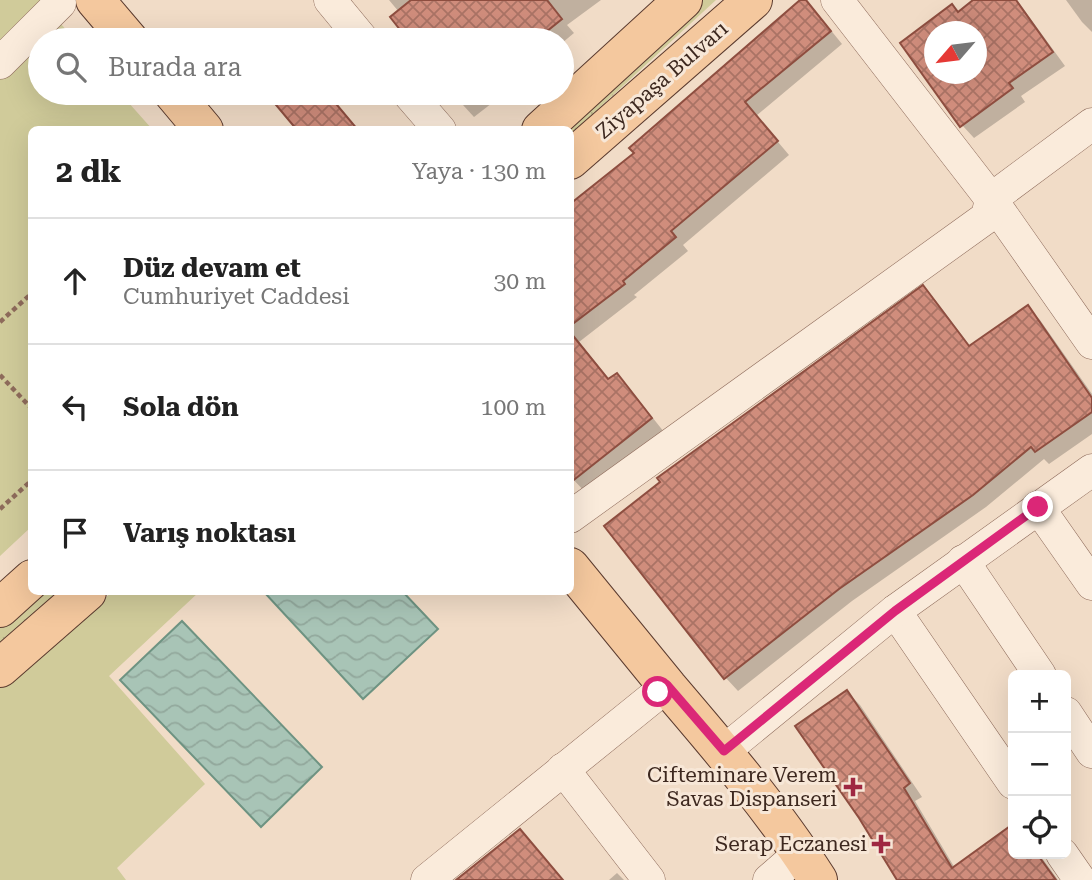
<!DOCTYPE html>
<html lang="tr">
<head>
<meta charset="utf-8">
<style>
  :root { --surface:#fff; --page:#f6f6f6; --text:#222; --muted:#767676; --line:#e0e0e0 }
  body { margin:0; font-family:"Roboto Serif",serif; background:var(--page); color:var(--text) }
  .controls { position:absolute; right:21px; bottom:21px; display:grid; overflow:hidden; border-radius:10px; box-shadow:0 7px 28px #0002 }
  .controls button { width:63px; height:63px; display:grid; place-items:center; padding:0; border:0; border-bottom:2px solid var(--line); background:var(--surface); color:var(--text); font:35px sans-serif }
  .compass { position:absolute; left:924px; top:21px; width:63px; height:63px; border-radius:50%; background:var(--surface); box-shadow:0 7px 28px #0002; rotate:242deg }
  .stop { position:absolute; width:21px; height:21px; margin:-16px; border:5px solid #db2777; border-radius:50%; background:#fff }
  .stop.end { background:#db2777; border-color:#fff; box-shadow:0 2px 7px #0008 }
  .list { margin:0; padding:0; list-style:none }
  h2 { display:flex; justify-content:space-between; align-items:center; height:91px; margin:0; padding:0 28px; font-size:30px }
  h2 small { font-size:23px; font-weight:400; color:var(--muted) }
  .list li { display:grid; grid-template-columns:46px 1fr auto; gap:21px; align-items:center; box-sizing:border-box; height:126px; padding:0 28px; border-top:2px solid var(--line) }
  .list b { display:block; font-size:26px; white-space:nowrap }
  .list p { margin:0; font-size:23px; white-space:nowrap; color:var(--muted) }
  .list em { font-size:23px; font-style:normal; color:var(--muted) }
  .icon { flex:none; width:38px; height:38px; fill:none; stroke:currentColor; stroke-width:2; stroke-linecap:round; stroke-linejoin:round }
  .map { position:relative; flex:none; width:1092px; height:880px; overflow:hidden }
  .search { position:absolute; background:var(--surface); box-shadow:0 7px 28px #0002; left:28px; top:28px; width:546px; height:77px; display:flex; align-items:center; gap:18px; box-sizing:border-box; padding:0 24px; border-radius:38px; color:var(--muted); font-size:26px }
  .panel { position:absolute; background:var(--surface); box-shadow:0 7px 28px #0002; left:28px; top:126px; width:546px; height:469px; border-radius:10px }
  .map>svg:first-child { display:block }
</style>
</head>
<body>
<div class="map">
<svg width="1092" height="880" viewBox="0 0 1092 880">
  <defs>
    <pattern id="grass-tufts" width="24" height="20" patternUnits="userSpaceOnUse" patternTransform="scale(1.75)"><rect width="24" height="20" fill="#d0cb9a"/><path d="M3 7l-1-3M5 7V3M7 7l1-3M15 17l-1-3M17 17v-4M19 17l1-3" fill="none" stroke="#b4ae84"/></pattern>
    <pattern id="water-waves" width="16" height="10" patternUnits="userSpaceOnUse" patternTransform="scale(1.75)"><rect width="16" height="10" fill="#a8c4b6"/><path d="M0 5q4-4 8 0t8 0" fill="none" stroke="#92a89c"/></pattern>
    <pattern id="building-cross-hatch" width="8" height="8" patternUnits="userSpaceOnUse" patternTransform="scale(1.75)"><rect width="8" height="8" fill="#d08d7c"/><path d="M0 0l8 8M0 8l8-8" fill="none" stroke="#aa7365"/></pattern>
  </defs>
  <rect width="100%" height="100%" fill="#f1dcc7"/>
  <g fill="url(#grass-tufts)">
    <path d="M693,0H716L571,134L570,130H552Z"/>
    <path d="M38,592H67L0,653V625Z"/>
  </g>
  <g fill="#d0cb9a">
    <path d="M0,0H40L75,40H40V93H120L152,129L32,130L31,527L0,556Z"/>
    <path d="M112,592H199L109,676L205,784L117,868L126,880H0V686Z"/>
  </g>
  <g fill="url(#water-waves)" stroke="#6e9382" stroke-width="2">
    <path d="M264,592H403L438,629L363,699Z"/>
    <path d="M182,621L322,767L261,827L120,680Z"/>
  </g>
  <g fill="#0003" fill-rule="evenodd">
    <path d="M389,0H601L567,25L574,33L562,43V40H411L392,17L399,12Z"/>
    <path d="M802,0L816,12L842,44L756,116L789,155L683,245L688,251L634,295L637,297L579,342L610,380L617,375L629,388L664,432L586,493L570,476V212L739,57L737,55Z"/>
    <path d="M976,0H1017L1065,66L1021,96L1025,102L974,138L962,125L902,43L959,13ZM934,32H976V74H934Z"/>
    <path d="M1066,0H1092V32L1082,22Z"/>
    <path d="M452,93H505L474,117Z"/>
    <path d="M923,288L936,301L971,347L1027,307L1040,320L1092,394V434L1049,464L1044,459L986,507L852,601L738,691L726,678L607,526Z"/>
    <path d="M847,692L860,705L922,797L915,801L962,880H899L861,817Z"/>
    <path d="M1013,826V854H1039L1058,880H971L960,864Z"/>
    <path d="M617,873L624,880H609Z"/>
  </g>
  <g fill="url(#building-cross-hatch)" stroke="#8e4e40" stroke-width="2" fill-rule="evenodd">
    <path d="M411,0H547L562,19L536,40H408L390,17Z"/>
    <path d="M800,0H806L831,31L745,102L778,141L671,231L676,237L623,281L625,284L570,326V204L634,153L629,148Z"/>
    <path d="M973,0H1016L1053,52L1009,83L1013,88L960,127L900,43L952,4L958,12ZM934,32H976V74H934Z"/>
    <path d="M266,93H327L358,130H297Z"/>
    <path d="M923,285L969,346L1028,305L1092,398V412L1035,452L1031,447L973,495L839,589L724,679L604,526L660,482L657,478Z"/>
    <path d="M570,332L608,379L617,373L652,418L570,483Z"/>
    <path d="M847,690L910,783L904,788L952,868L1013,824V854H1037L1056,880H897L859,818L795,726Z"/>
    <path d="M520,829L563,880H456Z"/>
  </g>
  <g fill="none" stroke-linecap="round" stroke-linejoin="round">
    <defs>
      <g id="minor">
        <path d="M330,0L363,40"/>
        <path d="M837,0L991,199L1092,343"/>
        <path d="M0,63L60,3"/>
        <path d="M408,93L440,130"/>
        <path d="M1038,507L1092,584"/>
        <path d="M570,517L987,217L991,199L1092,124"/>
        <path d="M963,561L1040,675"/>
        <path d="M895,611L1013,783"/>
        <path d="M1066,713L1092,752"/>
        <path d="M724,751L895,611L1092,470"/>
        <path d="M563,769L649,880"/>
        <path d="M1062,854L1080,880"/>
        <path d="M427,880L667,686"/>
        <path d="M769,880L800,853"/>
      </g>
      <g id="major">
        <path d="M95,0L129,40"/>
        <path d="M173,93L204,130"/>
        <path d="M541,130L683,0"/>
        <path d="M570,160L753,0"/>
        <path d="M570,567C603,607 635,647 668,687C721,749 774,811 818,880"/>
        <path d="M0,608L32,579"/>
        <path d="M0,668L87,592"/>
      </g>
    </defs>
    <use href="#minor" stroke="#8e6b5b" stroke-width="33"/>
    <use href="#major" stroke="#5b3b2f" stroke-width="40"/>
    <g stroke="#8e6b5b" stroke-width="4.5" stroke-dasharray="5 3.5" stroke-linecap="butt">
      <path d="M0,322L32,293"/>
      <path d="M0,375L32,409"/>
      <path d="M0,509L32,480"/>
    </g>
    <use href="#minor" stroke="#faebdb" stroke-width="32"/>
    <use href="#major" stroke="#f4c89e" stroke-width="38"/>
  </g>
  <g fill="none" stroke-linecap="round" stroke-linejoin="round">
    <path stroke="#db2777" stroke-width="9" d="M658,692L667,685L724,751L895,611L1038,507"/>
  </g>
  <g fill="#9f2842" stroke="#f7e7d7" stroke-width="2.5">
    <path d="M849.5 776.5h7v7h7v7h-7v7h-7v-7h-7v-7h7z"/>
    <path d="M877.5 833.5h7v7h7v7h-7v7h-7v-7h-7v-7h7z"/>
  </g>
  <g text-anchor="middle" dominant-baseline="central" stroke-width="6" stroke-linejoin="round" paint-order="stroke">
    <g font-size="21" fill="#3d281f" stroke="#f7e7d7">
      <text transform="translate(662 80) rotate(-41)">Ziyapaşa Bulvarı</text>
    </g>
    <g font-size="21" fill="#3d281f" stroke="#f7e7d7" text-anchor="end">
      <text x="837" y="775">Cifteminare Verem<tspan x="837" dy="24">Savas Dispanseri</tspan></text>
      <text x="867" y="844">Serap Eczanesi</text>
    </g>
  </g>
</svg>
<div class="controls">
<button>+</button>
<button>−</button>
<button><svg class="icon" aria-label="locate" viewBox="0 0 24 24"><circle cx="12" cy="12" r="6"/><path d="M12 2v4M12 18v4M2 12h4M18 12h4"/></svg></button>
</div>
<svg class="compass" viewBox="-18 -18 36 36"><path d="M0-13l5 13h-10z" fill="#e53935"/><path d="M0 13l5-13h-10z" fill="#767676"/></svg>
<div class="stop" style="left:658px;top:692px"></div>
<div class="stop end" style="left:1038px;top:507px"></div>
<div class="search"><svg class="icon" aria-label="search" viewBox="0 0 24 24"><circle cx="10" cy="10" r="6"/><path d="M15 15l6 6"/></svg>Burada ara</div>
<section class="panel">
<h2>2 dk<small>Yaya · 130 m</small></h2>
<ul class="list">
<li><svg class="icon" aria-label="ahead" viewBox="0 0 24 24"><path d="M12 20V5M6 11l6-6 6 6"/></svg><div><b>Düz devam et</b><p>Cumhuriyet Caddesi</p></div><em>30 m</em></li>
<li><svg class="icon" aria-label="left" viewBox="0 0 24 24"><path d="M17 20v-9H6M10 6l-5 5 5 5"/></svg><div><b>Sola dön</b></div><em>100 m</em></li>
<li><svg class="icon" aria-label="arrive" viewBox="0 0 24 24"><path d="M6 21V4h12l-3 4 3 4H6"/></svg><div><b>Varış noktası</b></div></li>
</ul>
</section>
</div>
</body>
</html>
